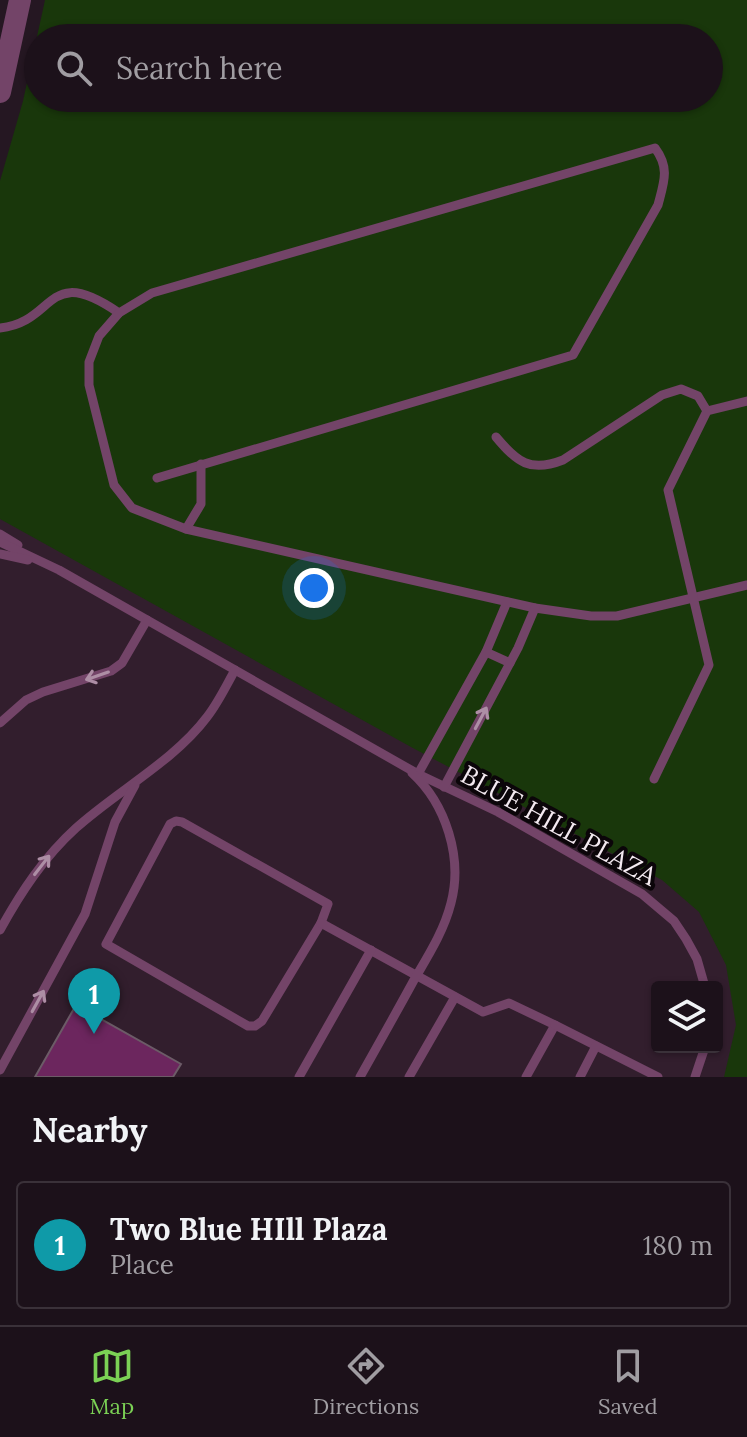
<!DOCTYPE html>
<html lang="en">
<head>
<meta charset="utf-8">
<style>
  :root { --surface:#1c111a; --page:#251a23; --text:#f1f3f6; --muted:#a09da2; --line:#3a3139; --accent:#7bd155 }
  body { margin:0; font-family:Lora,serif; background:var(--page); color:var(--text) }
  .controls { position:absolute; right:24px; bottom:24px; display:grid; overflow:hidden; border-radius:8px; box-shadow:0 2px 6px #0004 }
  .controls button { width:72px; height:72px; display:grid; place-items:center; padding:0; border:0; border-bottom:2px solid var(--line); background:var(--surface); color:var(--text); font:40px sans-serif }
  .you { position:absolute; left:314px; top:588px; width:28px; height:28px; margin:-20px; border:6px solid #fff; border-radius:50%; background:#1a73e8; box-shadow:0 0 0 12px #1a73e833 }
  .badge { display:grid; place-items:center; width:52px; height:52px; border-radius:50%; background:var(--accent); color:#fff; font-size:26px; font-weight:700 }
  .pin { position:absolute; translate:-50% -66px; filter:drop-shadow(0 2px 4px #0008) }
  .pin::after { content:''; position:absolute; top:42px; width:28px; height:24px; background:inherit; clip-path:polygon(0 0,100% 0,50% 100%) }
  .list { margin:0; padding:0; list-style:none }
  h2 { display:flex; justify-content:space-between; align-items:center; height:104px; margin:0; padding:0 32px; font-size:34px }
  h2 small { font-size:26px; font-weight:400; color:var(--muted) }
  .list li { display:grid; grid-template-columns:52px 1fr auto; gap:24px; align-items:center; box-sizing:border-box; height:128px; margin:0 16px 16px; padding:0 16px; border:2px solid var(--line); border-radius:8px }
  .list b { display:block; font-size:30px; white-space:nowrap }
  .list p { margin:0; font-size:26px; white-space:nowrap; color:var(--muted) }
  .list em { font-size:26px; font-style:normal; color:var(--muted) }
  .icon { flex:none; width:44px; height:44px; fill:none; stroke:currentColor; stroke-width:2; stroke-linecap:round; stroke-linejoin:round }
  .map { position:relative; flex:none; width:747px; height:1077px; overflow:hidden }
  .search { position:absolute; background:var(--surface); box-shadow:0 2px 6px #0004; left:24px; right:24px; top:24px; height:88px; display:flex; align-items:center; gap:20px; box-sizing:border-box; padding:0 28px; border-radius:44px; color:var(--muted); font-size:30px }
  .sheet { height:248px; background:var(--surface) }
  nav { display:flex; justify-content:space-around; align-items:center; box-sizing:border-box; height:112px; border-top:2px solid var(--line); background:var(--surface); font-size:22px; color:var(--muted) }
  nav a { display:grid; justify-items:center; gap:4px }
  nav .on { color:var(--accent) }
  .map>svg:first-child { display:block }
</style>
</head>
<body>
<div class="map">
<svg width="747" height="1077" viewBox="0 0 747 1077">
  <rect width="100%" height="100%" fill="#251722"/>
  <path fill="#321e2d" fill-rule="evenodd" d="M0,463L712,857L747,1077H0ZM657,987H717V1047H657Z"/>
  <path fill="#19370b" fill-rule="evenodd" d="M45,0H747V1077H724L736,1025L726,965L699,912L662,880L411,747L0,519V181L23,101ZM38,38H709V98H38Z"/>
  <path fill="#6c265e" stroke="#6c5b67" stroke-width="2" d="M76,1005L181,1064L173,1077H35Z"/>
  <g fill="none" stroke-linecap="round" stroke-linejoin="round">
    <g stroke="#734468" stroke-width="9">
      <path d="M0,328C57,322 45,262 119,313"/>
      <path d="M496,437C517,462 530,473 563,460L662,395L681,389L698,396L707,411"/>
      <path d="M157,478L573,355L658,205C664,182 670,168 655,148L152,293L119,313L99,336L89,362V385L114,485L132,508L186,529L535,608L591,616H617L747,585"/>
      <path d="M186,529L201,504V464"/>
      <path d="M0,534L18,545"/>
      <path d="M0,542L59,570L418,774L498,812L642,894L674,921L686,939L697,959L705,987"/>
      <path d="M0,554L28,560"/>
      <path d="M486,652L510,663"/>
      <path d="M0,723L26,700L43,692L111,671L122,663L147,620"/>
      <path d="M418,774L486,652L507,602"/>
      <path d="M654,779L709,665L668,490L707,411L747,401"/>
      <path d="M444,787L518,648L535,608"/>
      <path d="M176,821L182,822L328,904L321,923L262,1021L255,1026H248L106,944L170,824Z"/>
      <path d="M321,923L483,1012L509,1003L555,1025L526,1077"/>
      <path d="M0,930C21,892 44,857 76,828C117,791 174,761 207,717C218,703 226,686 235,670"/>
      <path d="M555,1025L658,1077"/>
      <path d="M0,1070L85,914L115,822L135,785"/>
      <path d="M299,1077L371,950"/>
      <path d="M360,1077C378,1045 396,1013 414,980C428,956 444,931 451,903C463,858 446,804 412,773"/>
      <path d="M409,1077L455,997"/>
      <path d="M580,1077L596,1046"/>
      <path d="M695,1077L705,1047"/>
    </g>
    <path stroke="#734468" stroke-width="22" d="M0,92L20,0"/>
  </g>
  <defs><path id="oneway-shaft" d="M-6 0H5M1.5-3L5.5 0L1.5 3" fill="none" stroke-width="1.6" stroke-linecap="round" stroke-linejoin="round" transform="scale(2)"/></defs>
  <g stroke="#ad8ea5">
    <use href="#oneway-shaft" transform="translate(97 676) rotate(161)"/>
    <use href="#oneway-shaft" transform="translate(481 718) rotate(-62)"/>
    <use href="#oneway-shaft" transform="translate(42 865) rotate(-52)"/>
    <use href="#oneway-shaft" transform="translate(38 1001) rotate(-61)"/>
  </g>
  <g text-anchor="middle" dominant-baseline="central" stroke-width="8" stroke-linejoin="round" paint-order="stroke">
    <g font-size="26" fill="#f3e9f0" stroke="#0b0509">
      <text transform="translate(559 825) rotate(29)">BLUE HILL PLAZA</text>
    </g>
  </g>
</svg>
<div class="controls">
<button><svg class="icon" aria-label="layers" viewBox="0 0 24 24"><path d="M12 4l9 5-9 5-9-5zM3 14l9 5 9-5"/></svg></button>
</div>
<div class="you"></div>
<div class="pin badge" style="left:94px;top:1034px;background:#0f9aa8">1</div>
<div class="search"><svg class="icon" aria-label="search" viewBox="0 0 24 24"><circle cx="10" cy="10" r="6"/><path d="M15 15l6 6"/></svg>Search here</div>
</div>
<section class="sheet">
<h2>Nearby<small></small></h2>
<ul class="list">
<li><span class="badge" style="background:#0f9aa8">1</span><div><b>Two Blue HIll Plaza</b><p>Place</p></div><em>180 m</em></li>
</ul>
</section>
<nav>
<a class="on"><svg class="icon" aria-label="map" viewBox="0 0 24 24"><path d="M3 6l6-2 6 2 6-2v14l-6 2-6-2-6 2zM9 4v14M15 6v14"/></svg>Map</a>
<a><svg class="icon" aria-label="directions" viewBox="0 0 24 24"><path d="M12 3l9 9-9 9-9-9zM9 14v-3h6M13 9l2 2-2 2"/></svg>Directions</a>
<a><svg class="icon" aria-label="saved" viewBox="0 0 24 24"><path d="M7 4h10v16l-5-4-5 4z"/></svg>Saved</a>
</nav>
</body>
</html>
